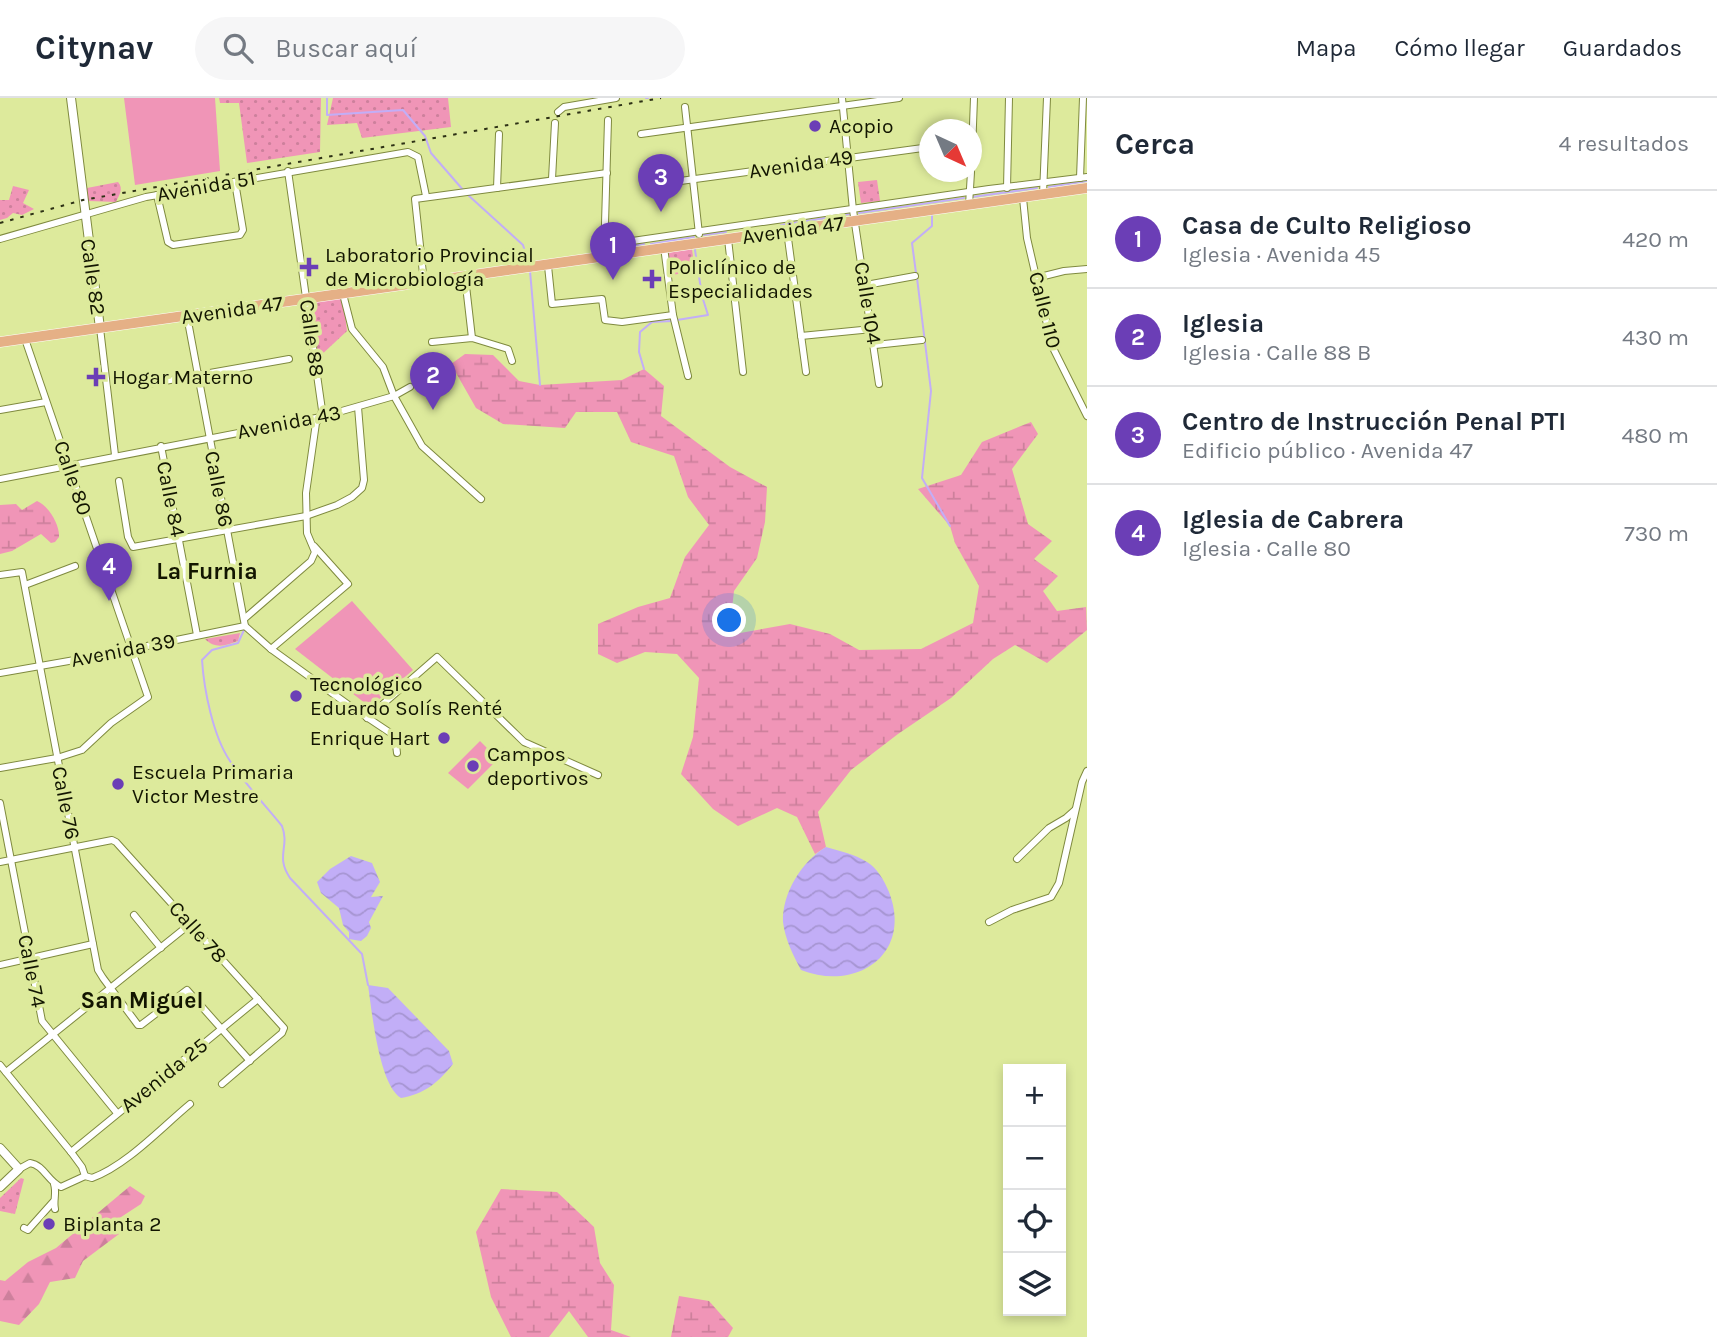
<!DOCTYPE html>
<html lang="es">
<head>
<meta charset="utf-8">
<style>
  :root { --surface:#fff; --page:#f6f6f7; --text:#1f2937; --muted:#747a83; --line:#e0e1e3; --accent:#6b3eb6 }
  body { margin:0; font-family:Karla,sans-serif; background:var(--page); color:var(--text) }
  .controls { position:absolute; right:21px; bottom:21px; display:grid; overflow:hidden; border-radius:0px; box-shadow:0 4px 10px #0003 }
  .controls button { width:63px; height:63px; display:grid; place-items:center; padding:0; border:0; border-bottom:2px solid var(--line); background:var(--surface); color:var(--text); font:35px sans-serif }
  .compass { position:absolute; left:919px; top:21px; width:63px; height:63px; border-radius:50%; background:var(--surface); box-shadow:0 4px 10px #0003; rotate:136deg }
  .you { position:absolute; left:730px; top:523px; width:24px; height:24px; margin:-18px; border:5px solid #fff; border-radius:50%; background:#1a73e8; box-shadow:0 0 0 10px #1a73e833 }
  .badge { display:grid; place-items:center; width:46px; height:46px; border-radius:50%; background:var(--accent); color:#fff; font-size:23px; font-weight:700 }
  .pin { position:absolute; translate:-50% -58px; filter:drop-shadow(0 2px 4px #0008) }
  .pin::after { content:''; position:absolute; top:37px; width:24px; height:21px; background:inherit; clip-path:polygon(0 0,100% 0,50% 100%) }
  .list { margin:0; padding:0; list-style:none }
  h2 { display:flex; justify-content:space-between; align-items:center; height:91px; margin:0; padding:0 28px; font-size:30px }
  h2 small { font-size:23px; font-weight:400; color:var(--muted) }
  .list li { display:grid; grid-template-columns:46px 1fr auto; gap:21px; align-items:center; box-sizing:border-box; height:98px; padding:0 28px; border-top:2px solid var(--line) }
  .list b { display:block; font-size:26px; white-space:nowrap }
  .list p { margin:0; font-size:23px; white-space:nowrap; color:var(--muted) }
  .list em { font-size:23px; font-style:normal; color:var(--muted) }
  .icon { flex:none; width:38px; height:38px; fill:none; stroke:currentColor; stroke-width:2; stroke-linecap:round; stroke-linejoin:round }
  .map { position:relative; flex:none; width:1087px; height:1239px; overflow:hidden }
  header { display:flex; align-items:center; gap:42px; box-sizing:border-box; height:98px; padding:0 35px; background:var(--surface); border-bottom:2px solid var(--line) }
  header strong { font-size:33px }
  nav { display:flex; gap:38px; margin-inline-start:auto; font-size:24px }
  .search { width:490px; height:63px; background:var(--page); display:flex; align-items:center; gap:18px; box-sizing:border-box; padding:0 24px; border-radius:38px; color:var(--muted); font-size:26px }
  main { display:flex }
  aside { flex:1; background:var(--surface) }
  .map>svg:first-child { display:block }
</style>
</head>
<body>
<header>
<strong>Citynav</strong>
<div class="search"><svg class="icon" aria-label="search" viewBox="0 0 24 24"><circle cx="10" cy="10" r="6"/><path d="M15 15l6 6"/></svg>Buscar aquí</div>
<nav><a>Mapa</a><a>Cómo llegar</a><a>Guardados</a></nav>
</header>
<main>
<div class="map">
<svg width="1087" height="1239" viewBox="0 0 1087 1239">
  <defs>
    <pattern id="grass-dots" width="8" height="8" patternUnits="userSpaceOnUse" patternTransform="scale(1.75)"><rect width="8" height="8" fill="#f095b7"/><path d="M2 2h.1M6 6h.1" fill="none" stroke="#cd809c" stroke-width="1.8" stroke-linecap="round"/></pattern>
    <pattern id="forest-firs" width="22" height="20" patternUnits="userSpaceOnUse" patternTransform="scale(1.75)"><rect width="22" height="20" fill="#f095b7"/><path d="M5 1l3.5 6h-7zM16 11l3.5 6h-7z" fill="#cd809c"/></pattern>
    <pattern id="wetland-marsh" width="20" height="14" patternUnits="userSpaceOnUse" patternTransform="scale(1.75)"><rect width="20" height="14" fill="#f095b7"/><path d="M1 5h8M5 5V1M11 12h8M15 12V8" fill="none" stroke="#cd809c"/></pattern>
    <pattern id="water-waves" width="16" height="10" patternUnits="userSpaceOnUse" patternTransform="scale(1.75)"><rect width="16" height="10" fill="#c2aef7"/><path d="M0 5q4-4 8 0t8 0" fill="none" stroke="#a695d2"/></pattern>
  </defs>
  <rect width="100%" height="100%" fill="#ddea9c"/>
  <g fill="url(#grass-dots)">
    <path d="M219,0H321L320,54L247,65L239,5H220Z"/>
    <path d="M333,0H448L451,29L362,40L357,25L327,27Z"/>
    <path d="M877,82L880,103L861,105L858,84Z"/>
    <path d="M118,84C124,91 119,97 116,104L89,103L87,99V90Z"/>
    <path d="M13,88L29,92L23,105L34,111L22,117L13,115L7,120L0,122V102H9Z"/>
    <path d="M692,151L695,174L670,177L667,155Z"/>
    <path d="M343,200L347,233L318,260L311,204Z"/>
    <path d="M240,535L238,543C225,548 215,551 205,541Z"/>
    <path d="M21,1080L24,1081L15,1116L0,1113V1100Z"/>
  </g>
  <path fill="url(#forest-firs)" d="M130,1088L145,1098L141,1106L115,1123L119,1136L83,1163L75,1180L50,1184L39,1206L19,1227L0,1223V1182L5,1183L28,1164L56,1150Z"/>
  <g fill="url(#wetland-marsh)">
    <path d="M465,256L493,257L519,283L540,287L622,282L644,271L664,288L661,318L730,369L767,389L765,424L757,460L734,493L729,537L790,526L830,536L859,552L921,551L973,525L979,488L955,445L950,428L918,391L961,377L982,344L1031,324L1038,336L1012,371L1028,426L1052,443L1034,461L1058,478L1043,493L1057,513L1086,509L1087,532L1047,565L1015,547L993,561L951,600L898,636L851,672L818,714L826,749L815,756L797,719L777,710L738,728L713,711L681,676L693,639L699,580L677,556L645,554L617,565L598,556V526L638,509L670,500L685,459L709,427L688,399L674,358L631,344L617,314H576L565,330L503,326L476,310L451,266Z"/>
    <path d="M37,403C48,407 60,427 59,439L55,444L51,445L41,436L12,453L0,456V407L16,406L22,412Z"/>
    <path d="M501,1091L557,1094L594,1129L600,1165L614,1187L611,1232L631,1239H588L569,1213L549,1239H511L491,1199L476,1134Z"/>
    <path d="M679,1198L709,1203L733,1230L728,1239H671Z"/>
  </g>
  <g fill="#f095b7">
    <path d="M124,0H215L220,73L135,87Z"/>
    <path d="M352,503L413,572L370,609L295,551Z"/>
    <path d="M480,643L498,661L468,691L448,675Z"/>
  </g>
  <g fill="url(#water-waves)">
    <path d="M826,749C840,753 854,756 867,764C877,770 884,782 889,794C913,856 857,894 801,872C793,857 785,841 783,824C782,795 802,763 826,749Z"/>
    <path d="M351,758L372,765L380,784L371,799L383,798L369,824L371,830L367,838L361,843L349,841V834L343,827L339,810L321,795L317,784L330,771Z"/>
    <path d="M368,887L388,890L449,953L453,966C438,985 424,996 401,1000C379,987 372,914 368,887Z"/>
  </g>
  <g fill="none" stroke-linecap="round" stroke-linejoin="round">
    <g stroke="#c2aef7" stroke-width="2">
      <path d="M327,0V17L403,12L425,38L431,55L464,93"/>
      <path d="M646,0H648"/>
      <path d="M1049,89L1087,83"/>
      <path d="M468,97L523,147L528,164"/>
      <path d="M972,99L1037,90"/>
      <path d="M859,115L964,100"/>
      <path d="M781,127L850,116"/>
      <path d="M704,137L726,134"/>
      <path d="M651,146L694,139"/>
      <path d="M608,151L644,146"/>
      <path d="M530,173L540,287"/>
      <path d="M916,175L912,145L932,128V118"/>
      <path d="M917,180L931,293L922,380L950,428"/>
      <path d="M677,222L708,217L702,198L695,152"/>
      <path d="M644,271L639,254L640,234L652,224L672,223"/>
      <path d="M244,532L238,545L212,552L202,562C204,592 213,638 230,663C245,686 265,707 282,728C290,749 275,758 290,780L362,856L368,887"/>
    </g>
    <defs>
      <g id="minor">
        <path d="M842,0L853,112L879,286"/>
        <path d="M685,9L699,136"/>
        <path d="M558,14L564,9L616,0"/>
        <path d="M641,36L899,0"/>
        <path d="M972,54L974,0"/>
        <path d="M1080,80L1083,0"/>
        <path d="M552,81L555,25"/>
        <path d="M673,84L930,49"/>
        <path d="M497,90L499,36"/>
        <path d="M1007,90L1009,0"/>
        <path d="M1043,96L1047,0"/>
        <path d="M157,97L168,144L173,147L240,137L243,132L235,84"/>
        <path d="M1023,100L1027,140L1052,248L1087,318"/>
        <path d="M969,107L971,74"/>
        <path d="M787,133L806,274"/>
        <path d="M0,141L146,99L408,54L418,59L426,98"/>
        <path d="M728,141L743,274"/>
        <path d="M605,147L989,91L1087,79"/>
        <path d="M664,149L673,217L688,278"/>
        <path d="M604,160L608,22"/>
        <path d="M548,168L552,206L602,201L605,222L622,224L673,217"/>
        <path d="M465,179L472,240"/>
        <path d="M1036,180L1064,173L1087,171"/>
        <path d="M424,185L415,101L607,75"/>
        <path d="M866,187L915,178"/>
        <path d="M343,196L352,231L383,269L394,298L422,348L481,401"/>
        <path d="M187,218L245,528L271,551L350,608L395,638L397,655"/>
        <path d="M100,230L115,357"/>
        <path d="M801,238L872,231"/>
        <path d="M432,244L472,240L508,251L512,263"/>
        <path d="M875,247L922,242"/>
        <path d="M142,287L289,261"/>
        <path d="M0,312L46,304"/>
        <path d="M161,348L197,537"/>
        <path d="M0,381L321,319L394,298L410,289"/>
        <path d="M119,383L128,439L133,449L306,418L337,407L352,399L362,390L364,382L358,309"/>
        <path d="M0,477L22,474L93,846L98,872L103,880L138,927H141L187,892L250,963"/>
        <path d="M25,487L75,468"/>
        <path d="M244,521L311,463L315,454L307,435L306,395L316,325L321,319L322,312L288,73"/>
        <path d="M271,551L348,486L314,448"/>
        <path d="M0,575L103,557L245,528"/>
        <path d="M367,620L437,559L524,644L598,677"/>
        <path d="M0,670L57,660L82,652L111,625L148,599L25,241"/>
        <path d="M0,705L42,923L117,1015"/>
        <path d="M1017,761L1049,730L1066,720L1075,712"/>
        <path d="M0,764L112,742L116,744L284,930L282,935L222,986"/>
        <path d="M134,817L161,850"/>
        <path d="M989,824L1012,812L1051,799L1059,785L1082,684L1087,673"/>
        <path d="M0,867L93,846"/>
        <path d="M0,967L71,1054L82,1069L85,1078L61,1089C48,1084 44,1067 30,1065L19,1071"/>
        <path d="M6,974L190,826"/>
        <path d="M71,1054L258,901"/>
        <path d="M85,1078L92,1080C127,1067 161,1030 190,1006"/>
        <path d="M54,1086C57,1095 53,1102 55,1111"/>
        <path d="M24,1130L28,1132L53,1104"/>
      </g>
      <g id="tertiary">
        <path d="M71,0L100,230"/>
        <path d="M0,1050L19,1071L0,1089"/>
      </g>
      <path id="primary" d="M0,244L1087,90"/>
    </defs>
    <use href="#minor" stroke="#7f8a3f" stroke-width="8"/>
    <use href="#tertiary" stroke="#7f8a3f" stroke-width="10"/>
    <use href="#primary" stroke="#fff" stroke-width="11"/>
    <use href="#minor" stroke="#fff" stroke-width="6"/>
    <use href="#tertiary" stroke="#fff" stroke-width="8"/>
    <use href="#primary" stroke="#e5b086" stroke-width="10"/>
    <path stroke="#2d3115" stroke-width="2" stroke-dasharray="3.5 7" stroke-linecap="butt" d="M0,125L83,102L661,0"/>
  </g>
  <g fill="#6b3eb6" stroke="#ddea9c" stroke-width="2.5">
    <circle cx="815" cy="28" r="7"/>
    <path d="M305.5 158.5h7v7h7v7h-7v7h-7v-7h-7v-7h7z"/>
    <path d="M648.5 170.5h7v7h7v7h-7v7h-7v-7h-7v-7h7z"/>
    <path d="M92.5 268.5h7v7h7v7h-7v7h-7v-7h-7v-7h7z"/>
    <circle cx="296" cy="598" r="7"/>
    <circle cx="444" cy="640" r="7"/>
    <circle cx="473" cy="668" r="7"/>
    <circle cx="118" cy="686" r="7"/>
    <circle cx="49" cy="1126" r="7"/>
  </g>
  <g text-anchor="middle" dominant-baseline="central" stroke-width="7" stroke-linejoin="round" paint-order="stroke">
    <g font-size="21" fill="#121500" stroke="#ddea9c" text-anchor="start">
      <text x="829" y="28">Acopio</text>
      <text x="325" y="157">Laboratorio Provincial<tspan x="325" dy="24">de Microbiología</tspan></text>
      <text x="668" y="169">Policlínico de<tspan x="668" dy="24">Especialidades</tspan></text>
      <text x="112" y="279">Hogar Materno</text>
      <text x="310" y="586">Tecnológico<tspan x="310" dy="24">Eduardo Solís Renté</tspan></text>
      <text x="430" y="640" text-anchor="end">Enrique Hart</text>
      <text x="487" y="656">Campos<tspan x="487" dy="24">deportivos</tspan></text>
      <text x="132" y="674">Escuela Primaria<tspan x="132" dy="24">Victor Mestre</tspan></text>
      <text x="63" y="1126">Biplanta 2</text>
    </g>
    <g font-size="21" fill="#121500" stroke="#ddea9c">
      <text transform="translate(801 66) rotate(-8)">Avenida 49</text>
      <text transform="translate(206 88) rotate(-10)">Avenida 51</text>
      <text transform="translate(793 132) rotate(-8)">Avenida 47</text>
      <text transform="translate(93 179) rotate(82)">Calle 82</text>
      <text transform="translate(868 205) rotate(81)">Calle 104</text>
      <text transform="translate(232 212) rotate(-8)">Avenida 47</text>
      <text transform="translate(1045 212) rotate(76)">Calle 110</text>
      <text transform="translate(312 240) rotate(82)">Calle 88</text>
      <text transform="translate(289 324) rotate(-11)">Avenida 43</text>
      <text transform="translate(73 380) rotate(71)">Calle 80</text>
      <text transform="translate(219 391) rotate(79)">Calle 86</text>
      <text transform="translate(171 401) rotate(79)">Calle 84</text>
      <text transform="translate(123 552) rotate(-11)">Avenida 39</text>
      <text transform="translate(66 705) rotate(79)">Calle 76</text>
      <text transform="translate(198 834) rotate(48)">Calle 78</text>
      <text transform="translate(32 873) rotate(79)">Calle 74</text>
      <text transform="translate(164 977) rotate(-39)">Avenida 25</text>
    </g>
    <g font-size="23" font-weight="bold" fill="#121500" stroke="#ddea9c">
      <text x="207" y="473">La Furnia</text>
      <text x="142" y="902">San Miguel</text>
    </g>
  </g>
</svg>
<div class="controls">
<button>+</button>
<button>−</button>
<button><svg class="icon" aria-label="locate" viewBox="0 0 24 24"><circle cx="12" cy="12" r="6"/><path d="M12 2v4M12 18v4M2 12h4M18 12h4"/></svg></button>
<button><svg class="icon" aria-label="layers" viewBox="0 0 24 24"><path d="M12 4l9 5-9 5-9-5zM3 14l9 5 9-5"/></svg></button>
</div>
<svg class="compass" viewBox="-18 -18 36 36"><path d="M0-13l5 13h-10z" fill="#e53935"/><path d="M0 13l5-13h-10z" fill="#747a83"/></svg>
<div class="you"></div>
<div class="pin badge" style="left:613px;top:182px">1</div>
<div class="pin badge" style="left:433px;top:312px">2</div>
<div class="pin badge" style="left:661px;top:114px">3</div>
<div class="pin badge" style="left:109px;top:503px">4</div>
</div>
<aside>
<h2>Cerca<small>4 resultados</small></h2>
<ul class="list">
<li><span class="badge">1</span><div><b>Casa de Culto Religioso</b><p>Iglesia · Avenida 45</p></div><em>420 m</em></li>
<li><span class="badge">2</span><div><b>Iglesia</b><p>Iglesia · Calle 88 B</p></div><em>430 m</em></li>
<li><span class="badge">3</span><div><b>Centro de Instrucción Penal PTI</b><p>Edificio público · Avenida 47</p></div><em>480 m</em></li>
<li><span class="badge">4</span><div><b>Iglesia de Cabrera</b><p>Iglesia · Calle 80</p></div><em>730 m</em></li>
</ul>
</aside>
</main>
</body>
</html>
